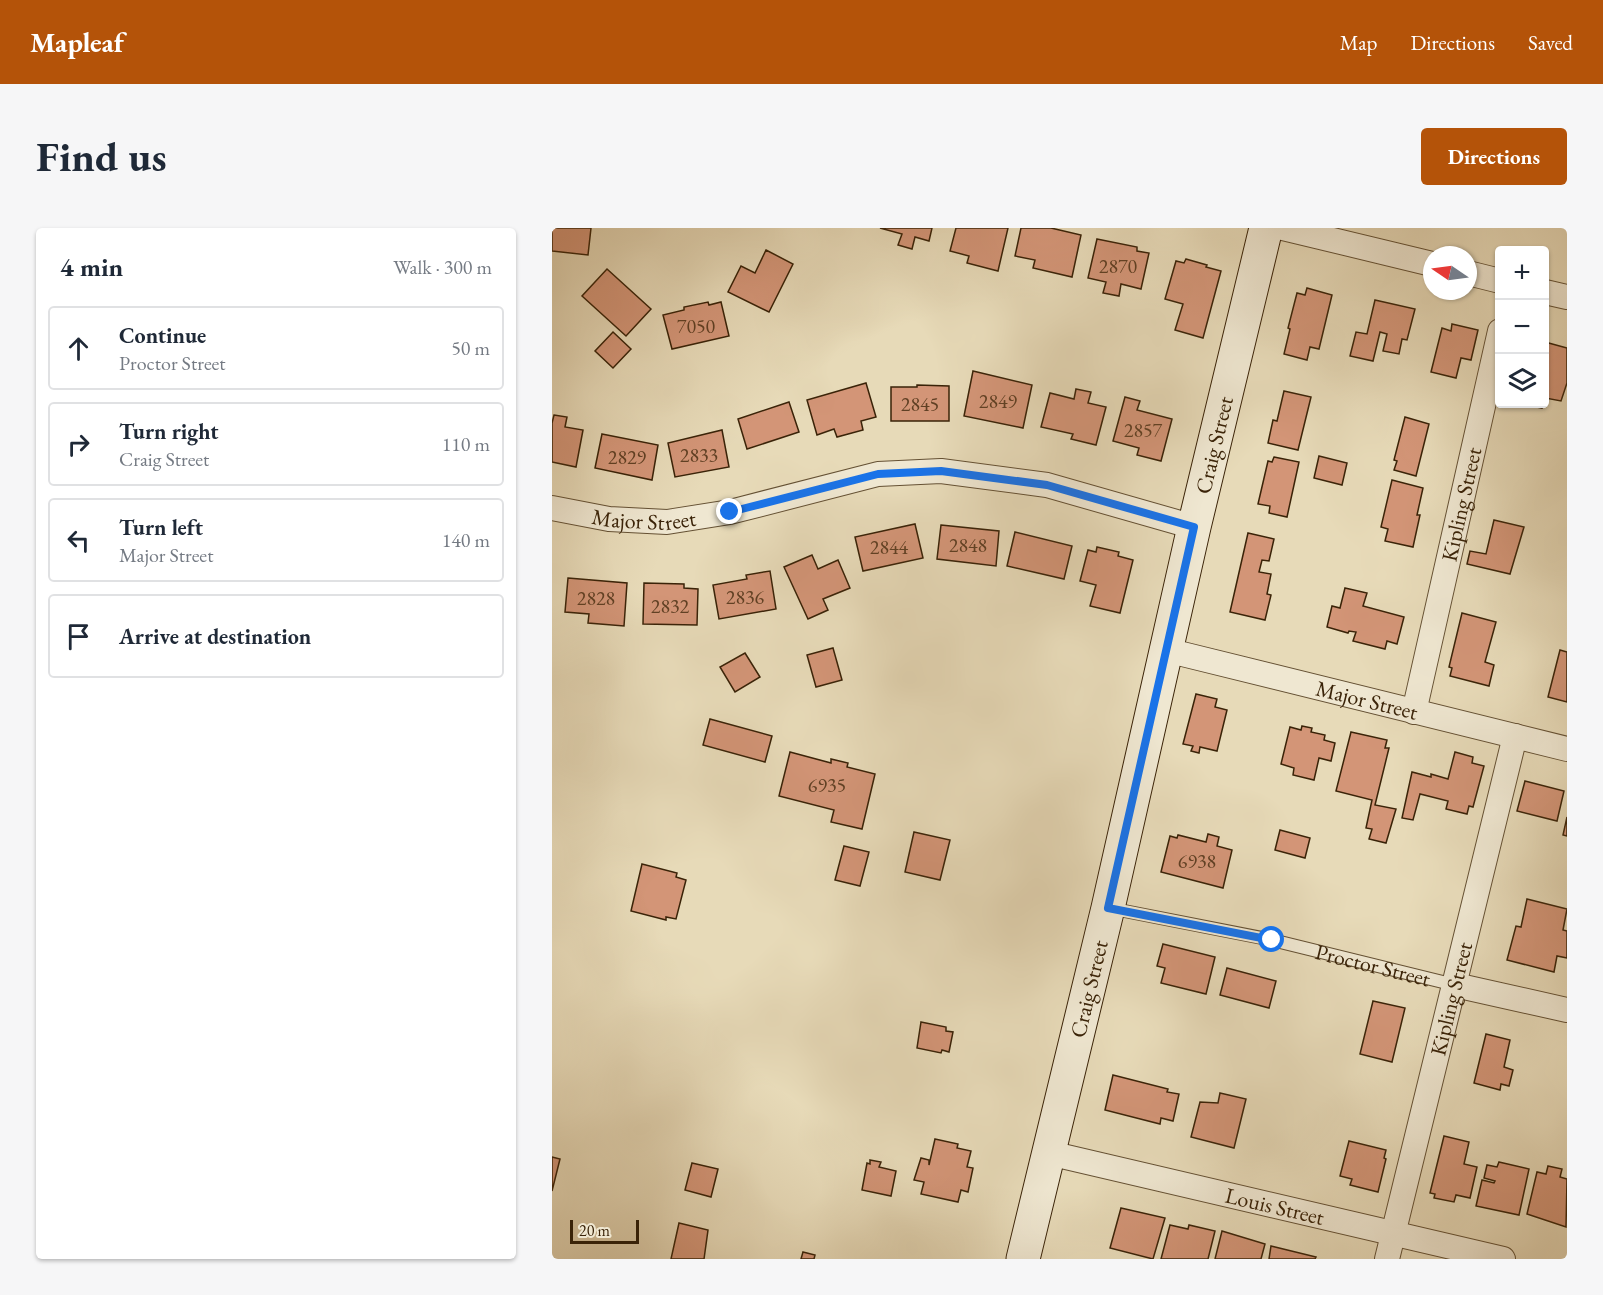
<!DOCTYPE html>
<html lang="en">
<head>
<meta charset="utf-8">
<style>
  :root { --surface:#fff; --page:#f6f6f7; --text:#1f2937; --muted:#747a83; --line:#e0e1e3; --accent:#b45309 }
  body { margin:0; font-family:"EB Garamond",serif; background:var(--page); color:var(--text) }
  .controls { position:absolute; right:18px; top:18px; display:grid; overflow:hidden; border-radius:6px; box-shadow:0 2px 4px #0004 }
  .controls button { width:54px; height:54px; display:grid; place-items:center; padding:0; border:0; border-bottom:2px solid var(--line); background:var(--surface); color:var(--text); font:30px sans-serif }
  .compass { position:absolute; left:871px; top:18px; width:54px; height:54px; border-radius:50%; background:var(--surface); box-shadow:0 2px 4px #0004; rotate:283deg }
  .scale { position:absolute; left:18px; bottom:15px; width:69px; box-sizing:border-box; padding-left:6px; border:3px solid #3a2308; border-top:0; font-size:16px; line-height:21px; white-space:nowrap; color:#3a2308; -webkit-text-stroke:4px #efe7d1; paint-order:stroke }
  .stop { position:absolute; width:18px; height:18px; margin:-14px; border:4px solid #1a73e8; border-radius:50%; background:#fff }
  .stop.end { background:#1a73e8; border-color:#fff; box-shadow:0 2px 6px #0008 }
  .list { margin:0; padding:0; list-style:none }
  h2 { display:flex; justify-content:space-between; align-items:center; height:78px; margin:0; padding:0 24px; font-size:26px }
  h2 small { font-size:20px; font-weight:400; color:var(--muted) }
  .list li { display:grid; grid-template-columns:39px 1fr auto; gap:18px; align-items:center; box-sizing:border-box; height:84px; margin:0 12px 12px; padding:0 12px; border:2px solid var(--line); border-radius:6px }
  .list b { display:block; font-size:22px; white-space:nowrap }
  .list p { margin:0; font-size:20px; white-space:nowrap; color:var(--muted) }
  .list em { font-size:20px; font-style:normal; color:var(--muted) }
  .icon { flex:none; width:33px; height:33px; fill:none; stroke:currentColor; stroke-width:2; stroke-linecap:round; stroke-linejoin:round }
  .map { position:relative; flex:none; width:1015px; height:1031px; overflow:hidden; border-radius:6px }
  header { display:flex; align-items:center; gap:36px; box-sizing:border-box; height:84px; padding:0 30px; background:var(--accent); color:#fff }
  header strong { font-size:28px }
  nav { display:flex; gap:33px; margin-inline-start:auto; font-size:21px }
  .intro { display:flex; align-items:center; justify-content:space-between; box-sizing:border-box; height:144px; padding:0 36px }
  h1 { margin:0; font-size:42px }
  .button { padding:15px 27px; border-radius:6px; background:var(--accent); color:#fff; font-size:21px; font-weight:700 }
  main { display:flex; gap:36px; padding:0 36px }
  aside { flex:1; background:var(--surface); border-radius:6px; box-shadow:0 2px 4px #0004 }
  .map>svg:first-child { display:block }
</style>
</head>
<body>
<header>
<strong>Mapleaf</strong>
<nav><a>Map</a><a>Directions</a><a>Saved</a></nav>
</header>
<div class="intro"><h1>Find us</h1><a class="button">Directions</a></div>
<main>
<aside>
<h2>4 min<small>Walk · 300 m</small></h2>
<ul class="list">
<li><svg class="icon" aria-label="ahead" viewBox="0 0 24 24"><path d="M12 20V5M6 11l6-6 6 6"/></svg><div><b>Continue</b><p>Proctor Street</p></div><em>50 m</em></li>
<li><svg class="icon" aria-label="right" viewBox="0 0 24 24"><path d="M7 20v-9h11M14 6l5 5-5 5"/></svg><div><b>Turn right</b><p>Craig Street</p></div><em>110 m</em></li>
<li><svg class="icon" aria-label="left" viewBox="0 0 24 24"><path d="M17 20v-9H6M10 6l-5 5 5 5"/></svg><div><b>Turn left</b><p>Major Street</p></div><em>140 m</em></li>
<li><svg class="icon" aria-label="arrive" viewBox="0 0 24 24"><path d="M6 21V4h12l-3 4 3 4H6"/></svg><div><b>Arrive at destination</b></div></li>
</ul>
</aside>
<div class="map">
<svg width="1015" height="1031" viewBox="0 0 1015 1031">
  <rect width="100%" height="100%" fill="#e7dab8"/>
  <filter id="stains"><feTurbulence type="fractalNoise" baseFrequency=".00333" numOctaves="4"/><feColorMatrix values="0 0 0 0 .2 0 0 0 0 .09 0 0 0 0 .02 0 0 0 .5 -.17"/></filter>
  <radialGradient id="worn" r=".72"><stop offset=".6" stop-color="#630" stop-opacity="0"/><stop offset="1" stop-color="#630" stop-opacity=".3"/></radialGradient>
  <g fill="#d39577" stroke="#3a2308" stroke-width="1.5">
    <path d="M0,0H39L36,27L0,23Z"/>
    <path d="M328,0H380L377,13L363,9L360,21L346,17L350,6Z"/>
    <path d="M404,0H456L446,43L415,35L417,28L398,23Z"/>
    <path d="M469,0H499L529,7L520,49L481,40L483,32L463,28Z"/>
    <path d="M545,11L585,19V23L597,25L589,61L569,56L567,68L551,65L554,54L536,50Z"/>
    <path d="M214,22L241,36L217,84L176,64L189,38L203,45Z"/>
    <path d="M634,31L655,37L654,39L669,43L651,110L623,102L631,76L613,71L624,33L632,35Z"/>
    <path d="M55,41L99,81L74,108L30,68Z"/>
    <path d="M755,60L780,67L767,121L758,119L755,132L732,126L738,101L736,100L745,65L753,67Z"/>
    <path d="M823,72L863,81L855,112L850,111L847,126L831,123L835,106L828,104L821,133L798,128L804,104L815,106Z"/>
    <path d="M156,74L157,77L169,74L177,108L120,121L111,87L132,82V79Z"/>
    <path d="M900,96L926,102L919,132L909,130L904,150L879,144L890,100L899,103Z"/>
    <path d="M61,104L79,121L61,140L43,123Z"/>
    <path d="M993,114L1015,120V155L1009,173L993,170Z"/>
    <path d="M421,143L480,157L471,200L412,188Z"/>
    <path d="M314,155L324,189L309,193L311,202L285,209L282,201L265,207L255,172Z"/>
    <path d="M365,157L397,158V193H339V159H365Z"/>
    <path d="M524,161L539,164L536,175L554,179L544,217L519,211L521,206L489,199L498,165L522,171Z"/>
    <path d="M732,163L759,169L746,222L716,215L721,192L725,193Z"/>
    <path d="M573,169L588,173L585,182L620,191L609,233L585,227L587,220L561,213Z"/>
    <path d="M237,174L247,204L195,221L186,191Z"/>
    <path d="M970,176H991L990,180Z"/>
    <path d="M2,187L15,189L13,199L31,202L24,239L0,234V195Z"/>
    <path d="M853,189L877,196L864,248L842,242L845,233L842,232Z"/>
    <path d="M170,202L177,239L123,249L116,215Z"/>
    <path d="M50,206L106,217L100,252L43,240Z"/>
    <path d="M767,228L795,235L790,257L762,250Z"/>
    <path d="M722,229L747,234L735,289L717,285L718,278L706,276L716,233L720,234Z"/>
    <path d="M840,252L871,260L865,287H868L861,319L833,313L836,301L829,299Z"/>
    <path d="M942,292L972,299L958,346L915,336L918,323L934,326Z"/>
    <path d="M363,296L371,330L311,343L303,309Z"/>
    <path d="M389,297L447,303L444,338L385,331Z"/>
    <path d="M463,304L520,318L512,351L455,338Z"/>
    <path d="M696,305L722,311L717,333L710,332L707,344L719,346L715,366L719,367L713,392L678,384Z"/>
    <path d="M545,319L567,324L566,328L581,332L568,385L538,378L544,357L528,353L536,322L544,324Z"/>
    <path d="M260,327L266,341L286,332L298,360L271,371L276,382L256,391L232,339Z"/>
    <path d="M218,343L224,381L167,391L161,357L195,351L194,347Z"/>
    <path d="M16,350L75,355L72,398L36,395L37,386L13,384Z"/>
    <path d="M92,355L132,356V360L146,361L145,397L91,396Z"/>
    <path d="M793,360L815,365L811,378L852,389L845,416L835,413L833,421L801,413L804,404L797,403L796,405L775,399L780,378L788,380Z"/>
    <path d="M910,385L944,394L933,434L942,437L937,458L898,448L900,440L897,439Z"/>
    <path d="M281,420L290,452L264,459L255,427Z"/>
    <path d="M1008,422L1015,424V474L996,469Z"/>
    <path d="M193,425L208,449L183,464L168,439Z"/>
    <path d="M644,466L665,471L663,479L675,482L665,523L648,519L647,525L639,523L641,518L631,516Z"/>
    <path d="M158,491L220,508L213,534L151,517Z"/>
    <path d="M750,498L760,500L759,504L773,507L772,512L783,515L779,533L767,530L762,552L741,547L742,540L729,536L738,499L749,502Z"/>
    <path d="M799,504L835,512L833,520H837L823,577L844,581L834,615L817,611L820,601L814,600L820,572L784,563Z"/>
    <path d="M238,524L279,535V531L296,535L295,539L323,546L310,601L279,594L282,582L227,568Z"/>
    <path d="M903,524L921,529L920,535L932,538L921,579L917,578L915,586L894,581L896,573L868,566L861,592L850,590L860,544L879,549V546L896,551Z"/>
    <path d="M973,553L1012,563L1005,593L965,583Z"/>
    <path d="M1015,589V608L1011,607Z"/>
    <path d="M728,602L758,610L753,630L723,622Z"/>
    <path d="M362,604L398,612L388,652L353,644Z"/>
    <path d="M656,606L667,609L665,618L680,622L671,660L609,644L618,608L625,610L626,607L654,614Z"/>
    <path d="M292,618L317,624L308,658L283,652Z"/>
    <path d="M90,636L125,645L124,649L134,652L124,691L114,689V692L79,683Z"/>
    <path d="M975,671L1015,681L1011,702L1015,703V730L1005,728L1002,744L955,732L964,698L969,699Z"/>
    <path d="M611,716L663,729L654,766L609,755L613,740L605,738Z"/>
    <path d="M675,740L724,753L717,780L668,767Z"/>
    <path d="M821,773L853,780L840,834L808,826Z"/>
    <path d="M369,794L394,799V803L401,804L397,824L390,822L389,825L365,820Z"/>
    <path d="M934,806L958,812L952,839L961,842L957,858L949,856L948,862L922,855Z"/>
    <path d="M561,847L616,861L615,864L627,866L621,893L609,890L608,896L553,882Z"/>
    <path d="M668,865L694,871L682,920L639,909L648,874L666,875Z"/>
    <path d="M892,908L917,914L912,936L925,939L918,970L904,967L902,974L882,970L883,966L878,965Z"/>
    <path d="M383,911L406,916L405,920L419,923L415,939L421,940L416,964L409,962L406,974L369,966L372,954L362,952L369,930L377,932V937Z"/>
    <path d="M797,913L834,922L832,930L834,931L826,964L798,957L800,951L788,948Z"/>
    <path d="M0,929L8,931L0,963Z"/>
    <path d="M318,932L329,934L327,939L344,943L339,968L310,962L315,935L318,936Z"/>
    <path d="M947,934L977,941L967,987L924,978L930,952L942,955L943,953L932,950L935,937L945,939Z"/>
    <path d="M140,935L166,941L159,969L133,962Z"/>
    <path d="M996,938L1010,941L1008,949L1015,951L1014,999L975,986L985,944L994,946Z"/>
    <path d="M569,980L613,990L601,1031L558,1020Z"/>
    <path d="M127,995L156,1002L152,1031H119Z"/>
    <path d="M618,997L636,1001L637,997L663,1003L656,1031H609Z"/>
    <path d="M670,1003L713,1016L709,1031H663Z"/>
    <path d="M719,1018L764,1029L763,1031H717Z"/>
    <path d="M251,1024L263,1027L262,1031H249Z"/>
  </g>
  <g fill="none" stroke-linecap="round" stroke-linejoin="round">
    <defs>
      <g id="lane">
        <path id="s1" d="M557,680L720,712L903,757"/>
      </g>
      <g id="street">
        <path d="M731,0L880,36"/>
        <path d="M916,45L948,53"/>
        <path d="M993,64L1015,69"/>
        <path id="s2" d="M0,280L57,291L115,294L178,284L326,246L389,243L495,257L642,299"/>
        <path id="s3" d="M614,422L1015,521"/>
        <path id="s4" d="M862,484L948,103"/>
        <path d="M903,757L1015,782"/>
        <path id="s5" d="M497,925L951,1031"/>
        <path id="s6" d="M835,1031L963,508"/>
      </g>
      <g id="secondary">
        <path id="s7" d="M471,1031L556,680L642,299L714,0"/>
      </g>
    </defs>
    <use href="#lane" stroke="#655134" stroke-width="14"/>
    <use href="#street" stroke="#655134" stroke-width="26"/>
    <use href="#secondary" stroke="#3a2308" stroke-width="35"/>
    <use href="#lane" stroke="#efe7d1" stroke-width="12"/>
    <use href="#street" stroke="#efe7d1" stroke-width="24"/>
    <use href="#secondary" stroke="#efe7d1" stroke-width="33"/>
  </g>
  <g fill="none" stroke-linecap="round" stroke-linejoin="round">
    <path stroke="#1a73e8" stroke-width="8" d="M178,284L326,246L389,243L495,257L642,299L556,680L720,712"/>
  </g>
  <g text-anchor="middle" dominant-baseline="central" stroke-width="4.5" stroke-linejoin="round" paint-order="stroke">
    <g font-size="20" fill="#604024">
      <text x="566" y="38">2870</text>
      <text x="144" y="98">7050</text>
      <text x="446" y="173">2849</text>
      <text x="368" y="176">2845</text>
      <text x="591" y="202">2857</text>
      <text x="147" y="227">2833</text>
      <text x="75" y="229">2829</text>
      <text x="416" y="317">2848</text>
      <text x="337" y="319">2844</text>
      <text x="193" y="369">2836</text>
      <text x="44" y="370">2828</text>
      <text x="118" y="378">2832</text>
      <text x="275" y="557">6935</text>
      <text x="645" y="633">6938</text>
    </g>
    <g font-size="22" fill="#3a2308" stroke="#efe7d1">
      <text stroke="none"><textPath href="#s7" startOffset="836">Craig Street</textPath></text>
      <text stroke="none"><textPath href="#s4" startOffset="213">Kipling Street</textPath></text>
      <text stroke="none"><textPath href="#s2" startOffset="93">Major Street</textPath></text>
      <text stroke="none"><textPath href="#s3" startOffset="207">Major Street</textPath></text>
      <text stroke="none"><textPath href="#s1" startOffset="270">Proctor Street</textPath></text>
      <text stroke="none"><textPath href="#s7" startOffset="278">Craig Street</textPath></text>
      <text stroke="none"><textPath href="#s6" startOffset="268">Kipling Street</textPath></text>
      <text stroke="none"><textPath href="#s5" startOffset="232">Louis Street</textPath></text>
    </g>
  </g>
  <rect width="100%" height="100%" filter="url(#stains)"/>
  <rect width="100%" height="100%" fill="url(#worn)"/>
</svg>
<div class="controls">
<button>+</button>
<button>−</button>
<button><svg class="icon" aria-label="layers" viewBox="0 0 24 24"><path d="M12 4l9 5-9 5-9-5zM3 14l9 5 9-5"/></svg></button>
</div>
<svg class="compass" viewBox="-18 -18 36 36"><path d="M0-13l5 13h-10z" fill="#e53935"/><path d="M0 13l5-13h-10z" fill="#747a83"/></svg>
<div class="scale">20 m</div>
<div class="stop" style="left:720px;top:712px"></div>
<div class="stop end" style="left:178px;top:284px"></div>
</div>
</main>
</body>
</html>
